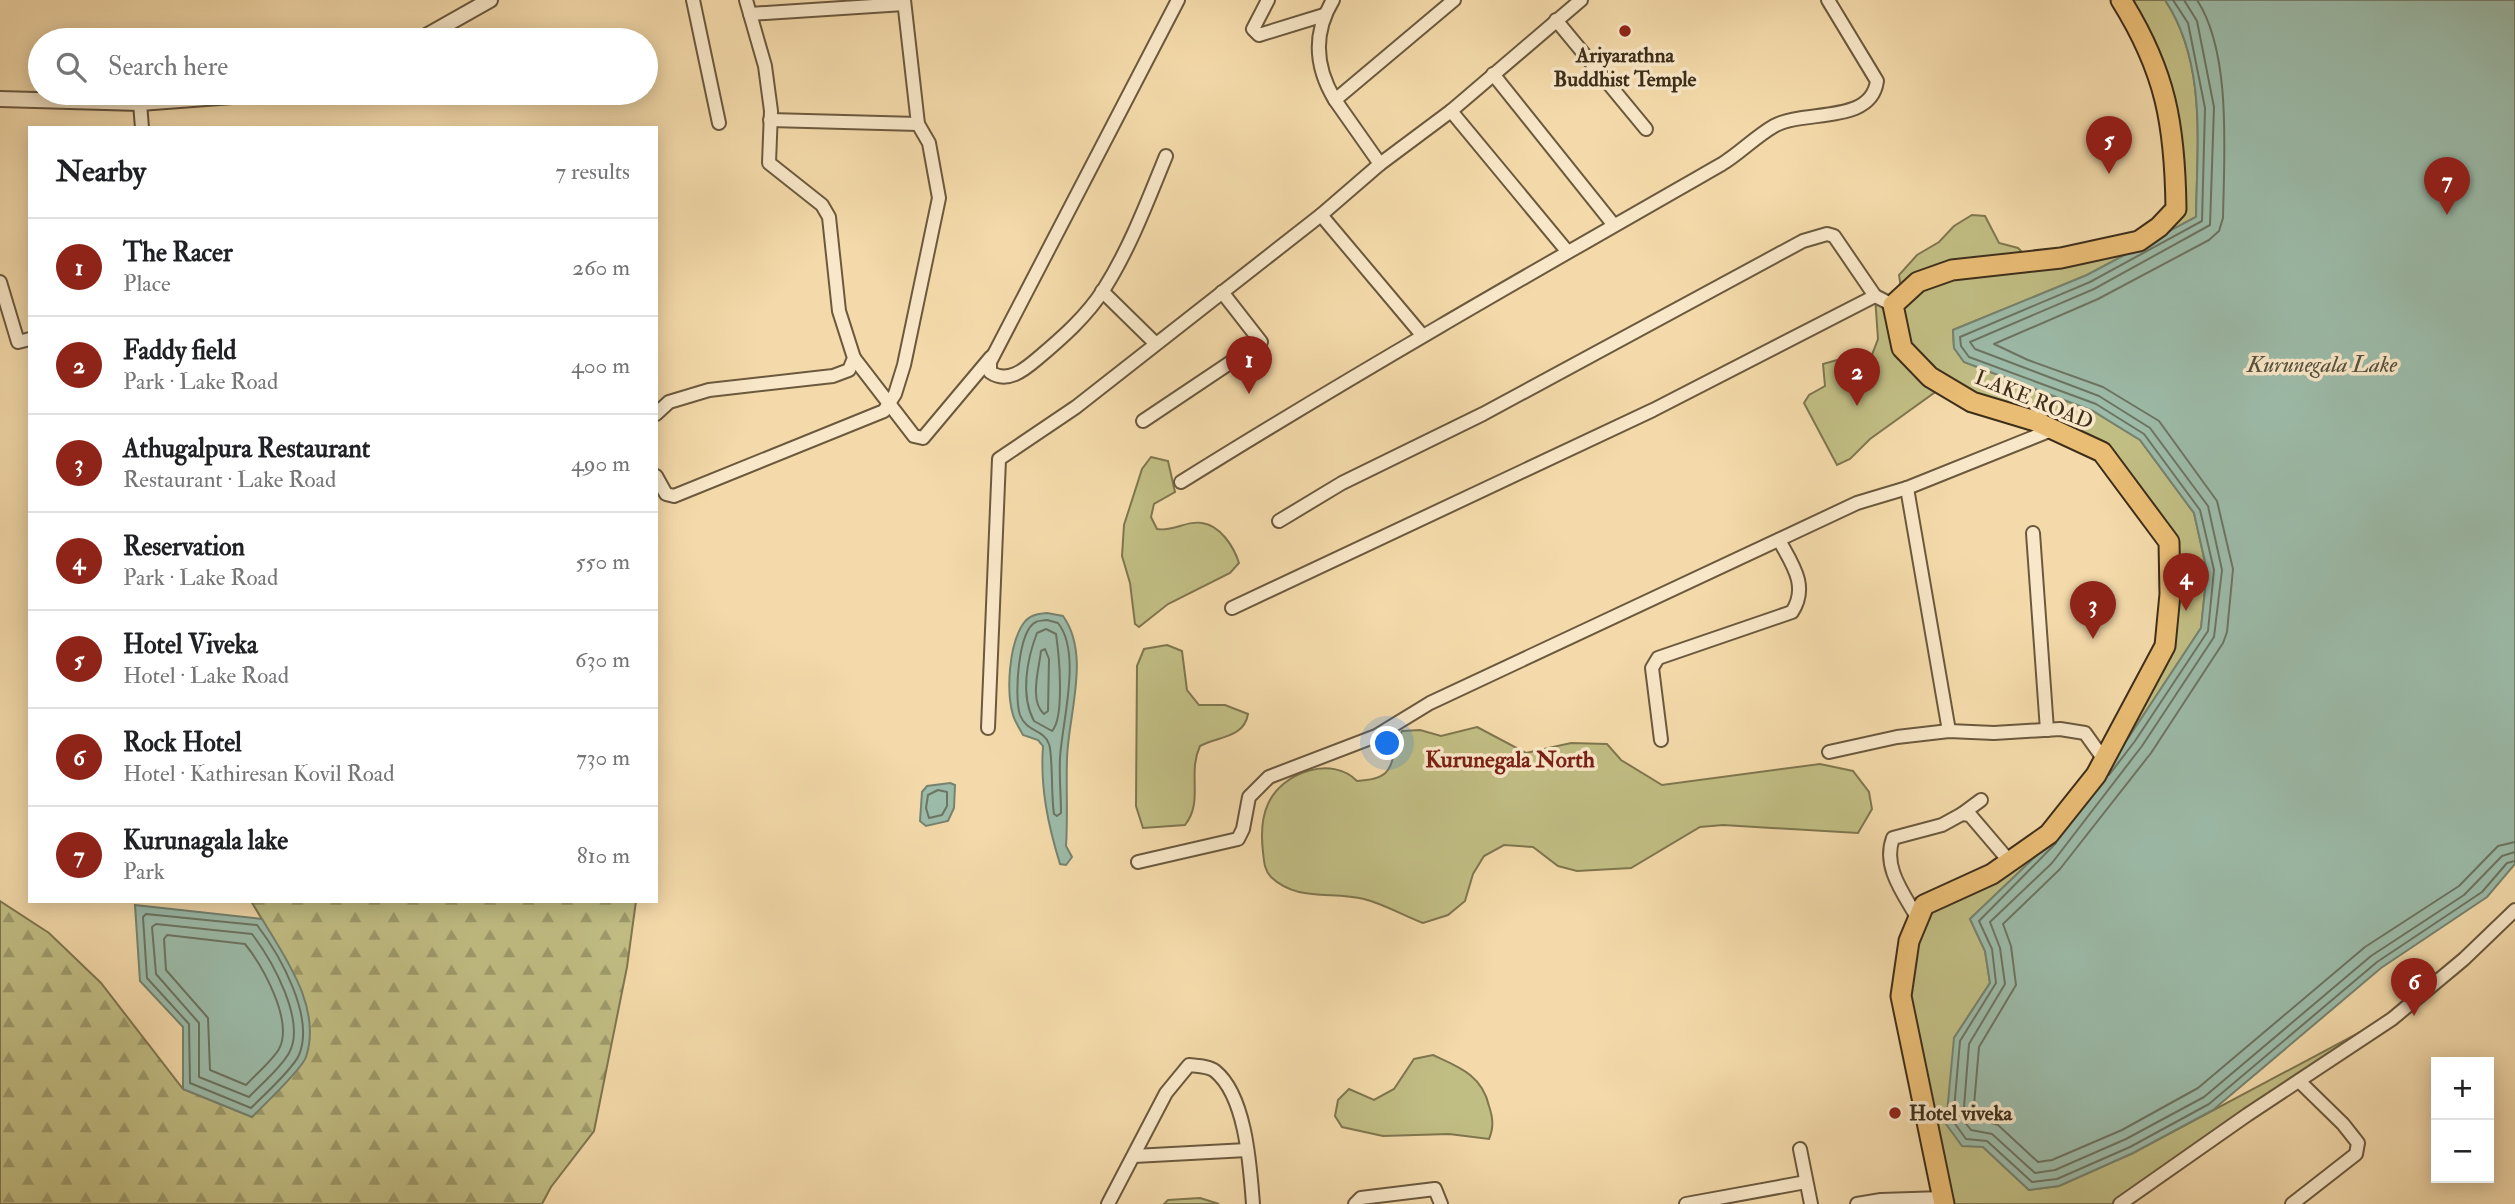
<!DOCTYPE html>
<html lang="en">
<head>
<meta charset="utf-8">
<style>
  :root { --surface:#fff; --page:#f2f2f2; --text:#202124; --muted:#757577; --line:#e0e0e0; --accent:#8f2418 }
  body { margin:0; font-family:"IM FELL Double Pica",serif; background:var(--page); color:var(--text) }
  .controls { position:absolute; right:21px; bottom:21px; display:grid; overflow:hidden; border-radius:0px; box-shadow:0 4px 18px #0003 }
  .controls button { width:63px; height:63px; display:grid; place-items:center; padding:0; border:0; border-bottom:2px solid var(--line); background:var(--surface); color:var(--text); font:35px sans-serif }
  .you { position:absolute; left:1388px; top:744px; width:24px; height:24px; margin:-18px; border:5px solid #fff; border-radius:50%; background:#1a73e8; box-shadow:0 0 0 10px #1a73e833 }
  .badge { display:grid; place-items:center; width:46px; height:46px; border-radius:50%; background:var(--accent); color:#fff; font-size:23px; font-weight:700 }
  .pin { position:absolute; translate:-50% -58px; filter:drop-shadow(0 2px 4px #0008) }
  .pin::after { content:''; position:absolute; top:37px; width:24px; height:21px; background:inherit; clip-path:polygon(0 0,100% 0,50% 100%) }
  .list { margin:0; padding:0; list-style:none }
  h2 { display:flex; justify-content:space-between; align-items:center; height:91px; margin:0; padding:0 28px; font-size:30px }
  h2 small { font-size:23px; font-weight:400; color:var(--muted) }
  .list li { display:grid; grid-template-columns:46px 1fr auto; gap:21px; align-items:center; box-sizing:border-box; height:98px; padding:0 28px; border-top:2px solid var(--line) }
  .list b { display:block; font-size:26px; white-space:nowrap }
  .list p { margin:0; font-size:23px; white-space:nowrap; color:var(--muted) }
  .list em { font-size:23px; font-style:normal; color:var(--muted) }
  .icon { flex:none; width:38px; height:38px; fill:none; stroke:currentColor; stroke-width:2; stroke-linecap:round; stroke-linejoin:round }
  .map { position:relative; flex:none; width:2515px; height:1204px; overflow:hidden }
  .search { position:absolute; background:var(--surface); box-shadow:0 4px 18px #0003; left:28px; top:28px; width:630px; height:77px; display:flex; align-items:center; gap:18px; box-sizing:border-box; padding:0 24px; border-radius:38px; color:var(--muted); font-size:26px }
  .panel { position:absolute; background:var(--surface); box-shadow:0 4px 18px #0003; left:28px; top:126px; width:630px; height:777px; border-radius:0px }
  .map>svg:first-child { display:block }
</style>
</head>
<body>
<div class="map">
<svg width="2515" height="1204" viewBox="0 0 2515 1204">
  <defs>
    <pattern id="forest-firs" width="22" height="20" patternUnits="userSpaceOnUse" patternTransform="scale(1.75)"><rect width="22" height="20" fill="#c1be84"/><path d="M5 1l3.5 6h-7zM16 11l3.5 6h-7z" fill="#9e9b6b"/></pattern>
  </defs>
  <rect width="100%" height="100%" fill="#f4daaa"/>
  <filter id="stains"><feTurbulence type="fractalNoise" baseFrequency=".00286" numOctaves="4"/><feColorMatrix values="0 0 0 0 .2 0 0 0 0 .09 0 0 0 0 .02 0 0 0 .5 -.17"/></filter>
  <radialGradient id="worn" r=".72"><stop offset=".6" stop-color="#630" stop-opacity="0"/><stop offset="1" stop-color="#630" stop-opacity=".3"/></radialGradient>
  <g fill="#c1be84" stroke="#7f764f" stroke-width="2">
    <path d="M2121,0H2165C2207,63 2197,145 2196,217L2087,275L1953,330L1954,348L1964,362L2093,411L2140,440L2194,513L2207,571L2201,628L2129,737L2039,853L1970,919L1985,951L1990,983L1954,1038L1983,1147L2029,1190L2059,1186L2133,1153L2411,1005L2120,1204H1944L1901,996L1924,905L2049,834L2165,646L2169,542L2103,452L1941,388L1870,439L1850,459L1837,465L1804,403L1809,395L1825,386L1823,364L1837,360L1853,369L1868,365L1878,339L1875,296L1893,305L1902,294L1899,275L1917,255L1939,242L1954,226L1972,215L1985,216L1999,243L2018,248L2032,262L2139,241L2176,209V153Z"/>
    <path d="M1151,457L1168,461L1175,492L1154,504L1151,517L1157,529C1173,532 1187,520 1202,523C1220,525 1234,547 1239,563L1230,573L1168,604L1139,627L1135,624L1130,583L1122,556L1124,525L1142,469Z"/>
    <path d="M1167,645L1182,651L1187,690L1199,705H1225L1248,714C1244,738 1219,736 1200,746C1187,774 1204,801 1185,825L1143,828L1136,806L1137,666L1144,649Z"/>
    <path d="M1477,727L1526,753L1571,743L1607,744L1621,760L1662,785L1820,764L1853,771L1869,792L1872,809L1858,833L1723,825L1700,827L1631,868L1577,871L1558,866L1533,847L1504,845L1484,856L1473,874L1465,901L1448,915L1423,923C1404,916 1384,904 1364,899C1332,891 1297,902 1271,877C1264,870 1264,860 1263,852C1261,835 1261,819 1268,804C1282,772 1332,755 1357,781C1400,779 1387,761 1402,731L1420,730L1441,736Z"/>
    <path d="M1433,1055C1459,1067 1482,1075 1489,1106C1493,1118 1494,1127 1489,1139L1449,1134L1383,1136L1342,1127L1335,1116L1338,1100L1349,1089L1374,1100L1394,1089L1414,1059Z"/>
    <path d="M1200,1198L1219,1204H1164L1168,1200Z"/>
  </g>
  <path fill="url(#forest-firs)" stroke="#7f764f" stroke-width="2" d="M0,901L49,933L101,983L183,1089L252,1117L288,963L251,901H636L627,967L594,1131L551,1187L542,1204H0Z"/>
  <g fill="#9cbba9" stroke="#768370" stroke-width="2">
    <path d="M2165,0H2515V864L2487,897L2381,968L2213,1110L2133,1153L2059,1186L2029,1190L1983,1147L1962,1146L1946,1124L1954,1038L1990,983L1985,951L1970,919L2039,853L2129,737L2201,628L2207,571L2194,513L2140,440L2093,411L1964,362L1954,348L1953,330L2087,275L2196,217C2197,145 2207,63 2165,0Z"/>
    <path d="M1047,613L1063,616C1091,655 1068,715 1067,759C1066,788 1068,817 1066,846L1072,857L1066,865L1060,864C1048,825 1040,787 1043,746L1038,740L1023,735C1020,729 1015,722 1013,715C1006,691 1009,645 1023,624C1029,615 1037,614 1047,613Z"/>
    <path d="M950,783L955,785L954,808L948,821L926,826L920,821L922,792L927,786Z"/>
    <path d="M135,905L262,919C286,959 322,1008 306,1057C302,1069 263,1106 252,1117L183,1089V1027L140,981Z"/>
  </g>
  <g fill="none" stroke-linecap="round" stroke-linejoin="round">
    <g stroke="#6c7462" stroke-width="2">
      <path d="M2184,0L2197,21L2214,107L2210,225L2094,289L1970,342L1975,349L2099,396L2150,428L2208,506L2222,570L2214,637L2142,746L2052,863L1990,922L2000,948L2005,984L1969,1044L1963,1120L1971,1130L1992,1134L2035,1173L2055,1170L2126,1139L2204,1097L2371,956L2464,895L2502,856L2515,852"/>
      <path d="M2197,0C2232,53 2224,156 2223,218L2219,231L2209,240L2098,299L1994,344L2028,360L2103,387L2159,421L2217,501L2233,569L2227,632L2223,643L2151,753L2060,869L2003,924L2011,946L2016,985L1979,1047L1973,1117L1998,1125L2038,1162L2052,1160L2122,1130L2198,1088L2365,947L2459,886L2498,846L2515,842"/>
      <path d="M1047,620L1058,623C1082,653 1062,722 1060,758C1059,776 1061,795 1061,813L1057,816L1054,814C1051,796 1053,755 1049,744C1044,729 1027,733 1020,715C1014,697 1018,630 1036,622C1037,621 1046,620 1047,620Z"/>
      <path d="M1046,629L1056,634C1059,654 1065,717 1052,731L1034,721C1020,695 1027,659 1037,633Z"/>
      <path d="M1045,649L1049,659L1048,711L1044,714C1029,701 1039,669 1041,651Z"/>
      <path d="M2109,775L2135,741L2208,631L2214,570L2200,510L2144,434L2096,404L1969,357L1961,346L1960,337L2090,282L2202,221L2205,108L2188,23L2173,0"/>
      <path d="M938,790L947,792V806L942,815L929,818L926,808L928,795Z"/>
      <path d="M2056,843L1979,921L1992,949L1996,983L1960,1041L1953,1121L1966,1139L1987,1141L2032,1182L2057,1179L2130,1147L2209,1104L2377,962L2482,892L2507,863L2515,861"/>
      <path d="M146,914L257,925C280,955 315,1017 299,1055C293,1069 263,1096 251,1108L190,1083L189,1024L147,978L143,917Z"/>
      <path d="M156,924L252,934C271,959 307,1021 289,1053C280,1069 261,1084 249,1097L199,1077V1023L156,974L152,927Z"/>
      <path d="M167,935L245,944C262,965 294,1021 279,1049C272,1061 256,1074 246,1085L210,1070L208,1018L166,970L164,939Z"/>
    </g>
    <defs>
      <g id="minor">
        <path d="M693,0L719,123"/>
        <path d="M1268,0L1253,29L1259,35L1324,15"/>
        <path d="M1333,0C1313,33 1315,67 1335,100"/>
        <path d="M750,14L904,4"/>
        <path d="M1556,20L1646,129"/>
        <path d="M1493,74L1613,224"/>
        <path d="M140,103L142,128"/>
        <path d="M1451,111L1567,251"/>
        <path d="M770,120L918,124"/>
        <path d="M1166,156C1148,200 1130,248 1104,289C1087,316 1062,338 1037,359C1024,370 1007,384 990,372V362L1178,0"/>
        <path d="M1380,164L1335,100L1454,0"/>
        <path d="M1321,215L1422,335"/>
        <path d="M0,282L18,342L30,339"/>
        <path d="M1102,291L1155,343"/>
        <path d="M854,358L914,436L923,438L991,357"/>
        <path d="M656,414L669,402L709,390L833,376L849,370L854,358L839,311L829,217L822,205L769,163L771,111L765,66L746,0"/>
        <path d="M1143,421L1261,342L1222,292"/>
        <path d="M656,476L666,494L674,496L884,411L895,394L904,365L939,198L929,143L918,124L904,0"/>
        <path d="M1181,482C1359,371 1540,268 1722,164C1740,153 1755,137 1774,126C1804,109 1871,125 1877,81L1828,0"/>
        <path d="M1907,488L1949,731"/>
        <path d="M1279,521L1342,483L1483,414L1803,241L1827,234L1834,236L1875,296"/>
        <path d="M2033,533L2047,730"/>
        <path d="M1232,608L1653,410L1875,296L1893,305"/>
        <path d="M988,728L999,459L1076,407L1321,215L1380,164L1451,111L1581,0"/>
        <path d="M1661,740L1652,668L1658,658L1792,612C1809,586 1792,564 1779,540"/>
        <path d="M1829,752L1897,737L1949,731L1994,733L2060,729L2085,733L2105,761"/>
        <path d="M1962,814L1981,800"/>
        <path d="M1138,862L1238,839L1243,829L1249,797L1269,777L1376,736L1430,703L1857,503L1907,488L2054,429"/>
        <path d="M1918,919C1904,894 1882,867 1893,838L1942,825L1962,814L1970,815L2010,862"/>
        <path d="M1800,1149L1811,1204"/>
        <path d="M1134,1156L1247,1150"/>
        <path d="M1108,1204L1166,1093L1189,1065C1197,1066 1209,1066 1215,1071C1246,1096 1250,1166 1253,1204"/>
        <path d="M1355,1204L1361,1198L1435,1189L1441,1204"/>
        <path d="M1686,1204L1806,1182"/>
        <path d="M1857,1204L1881,1200L1943,1198"/>
        <path d="M2120,1204L2247,1115L2392,1019L2464,959L2515,910"/>
        <path d="M2292,1204L2356,1154L2358,1143L2343,1124L2299,1081"/>
      </g>
      <g id="tertiary">
        <path d="M419,40L490,0"/>
        <path d="M0,99L140,103L272,93"/>
      </g>
      <path id="primary" d="M1944,1204L1901,996L1909,941L1924,905L1992,874L2049,834L2096,775L2165,646L2170,594L2169,542L2102,452L2035,421L1972,402L1930,377L1902,348L1893,305L1918,282L1952,270L2061,258L2139,241L2159,227L2176,209C2175,125 2166,72 2121,0"/>
    </defs>
    <use href="#minor" stroke="#6b593e" stroke-width="16"/>
    <use href="#tertiary" stroke="#6b593e" stroke-width="18"/>
    <use href="#primary" stroke="#3d2e1a" stroke-width="23"/>
    <use href="#minor" stroke="#f8e7c8" stroke-width="12"/>
    <use href="#tertiary" stroke="#f8e7c8" stroke-width="14"/>
    <use href="#primary" stroke="#eabd75" stroke-width="19"/>
  </g>
  <g fill="#8f2418" stroke="#f8e7c8" stroke-width="2.5">
    <circle cx="1625" cy="31" r="7"/>
    <circle cx="1895" cy="1113" r="7"/>
  </g>
  <g text-anchor="middle" dominant-baseline="central" stroke-width="7" stroke-linejoin="round" paint-order="stroke">
    <g font-size="21" font-weight="bold" fill="#3d2e1a" stroke="#f8e7c8">
      <text x="1625" y="55">Ariyarathna<tspan x="1625" dy="24">Buddhist Temple</tspan></text>
      <text x="1909" y="1113" text-anchor="start">Hotel viveka</text>
    </g>
    <g font-size="21" fill="#3d2e1a" stroke="#f8e7c8">
      <text transform="translate(2034 400) rotate(22)">LAKE ROAD</text>
    </g>
    <g font-size="23" font-style="italic" fill="#55513e" stroke="#f8e7c8">
      <text x="2322" y="364">Kurunegala Lake</text>
    </g>
    <g font-size="23" font-weight="bold" fill="#7a1f14" stroke="#f8e7c8">
      <text x="1510" y="759">Kurunegala North</text>
    </g>
  </g>
  <rect width="100%" height="100%" filter="url(#stains)"/>
  <rect width="100%" height="100%" fill="url(#worn)"/>
</svg>
<div class="controls">
<button>+</button>
<button>−</button>
</div>
<div class="you"></div>
<div class="pin badge" style="left:1249px;top:394px">1</div>
<div class="pin badge" style="left:1857px;top:406px">2</div>
<div class="pin badge" style="left:2093px;top:639px">3</div>
<div class="pin badge" style="left:2186px;top:611px">4</div>
<div class="pin badge" style="left:2109px;top:174px">5</div>
<div class="pin badge" style="left:2414px;top:1016px">6</div>
<div class="pin badge" style="left:2447px;top:215px">7</div>
<div class="search"><svg class="icon" aria-label="search" viewBox="0 0 24 24"><circle cx="10" cy="10" r="6"/><path d="M15 15l6 6"/></svg>Search here</div>
<section class="panel">
<h2>Nearby<small>7 results</small></h2>
<ul class="list">
<li><span class="badge">1</span><div><b>The Racer</b><p>Place</p></div><em>260 m</em></li>
<li><span class="badge">2</span><div><b>Faddy field</b><p>Park · Lake Road</p></div><em>400 m</em></li>
<li><span class="badge">3</span><div><b>Athugalpura Restaurant</b><p>Restaurant · Lake Road</p></div><em>490 m</em></li>
<li><span class="badge">4</span><div><b>Reservation</b><p>Park · Lake Road</p></div><em>550 m</em></li>
<li><span class="badge">5</span><div><b>Hotel Viveka</b><p>Hotel · Lake Road</p></div><em>630 m</em></li>
<li><span class="badge">6</span><div><b>Rock Hotel</b><p>Hotel · Kathiresan Kovil Road</p></div><em>730 m</em></li>
<li><span class="badge">7</span><div><b>Kurunagala lake</b><p>Park</p></div><em>810 m</em></li>
</ul>
</section>
</div>
</body>
</html>
